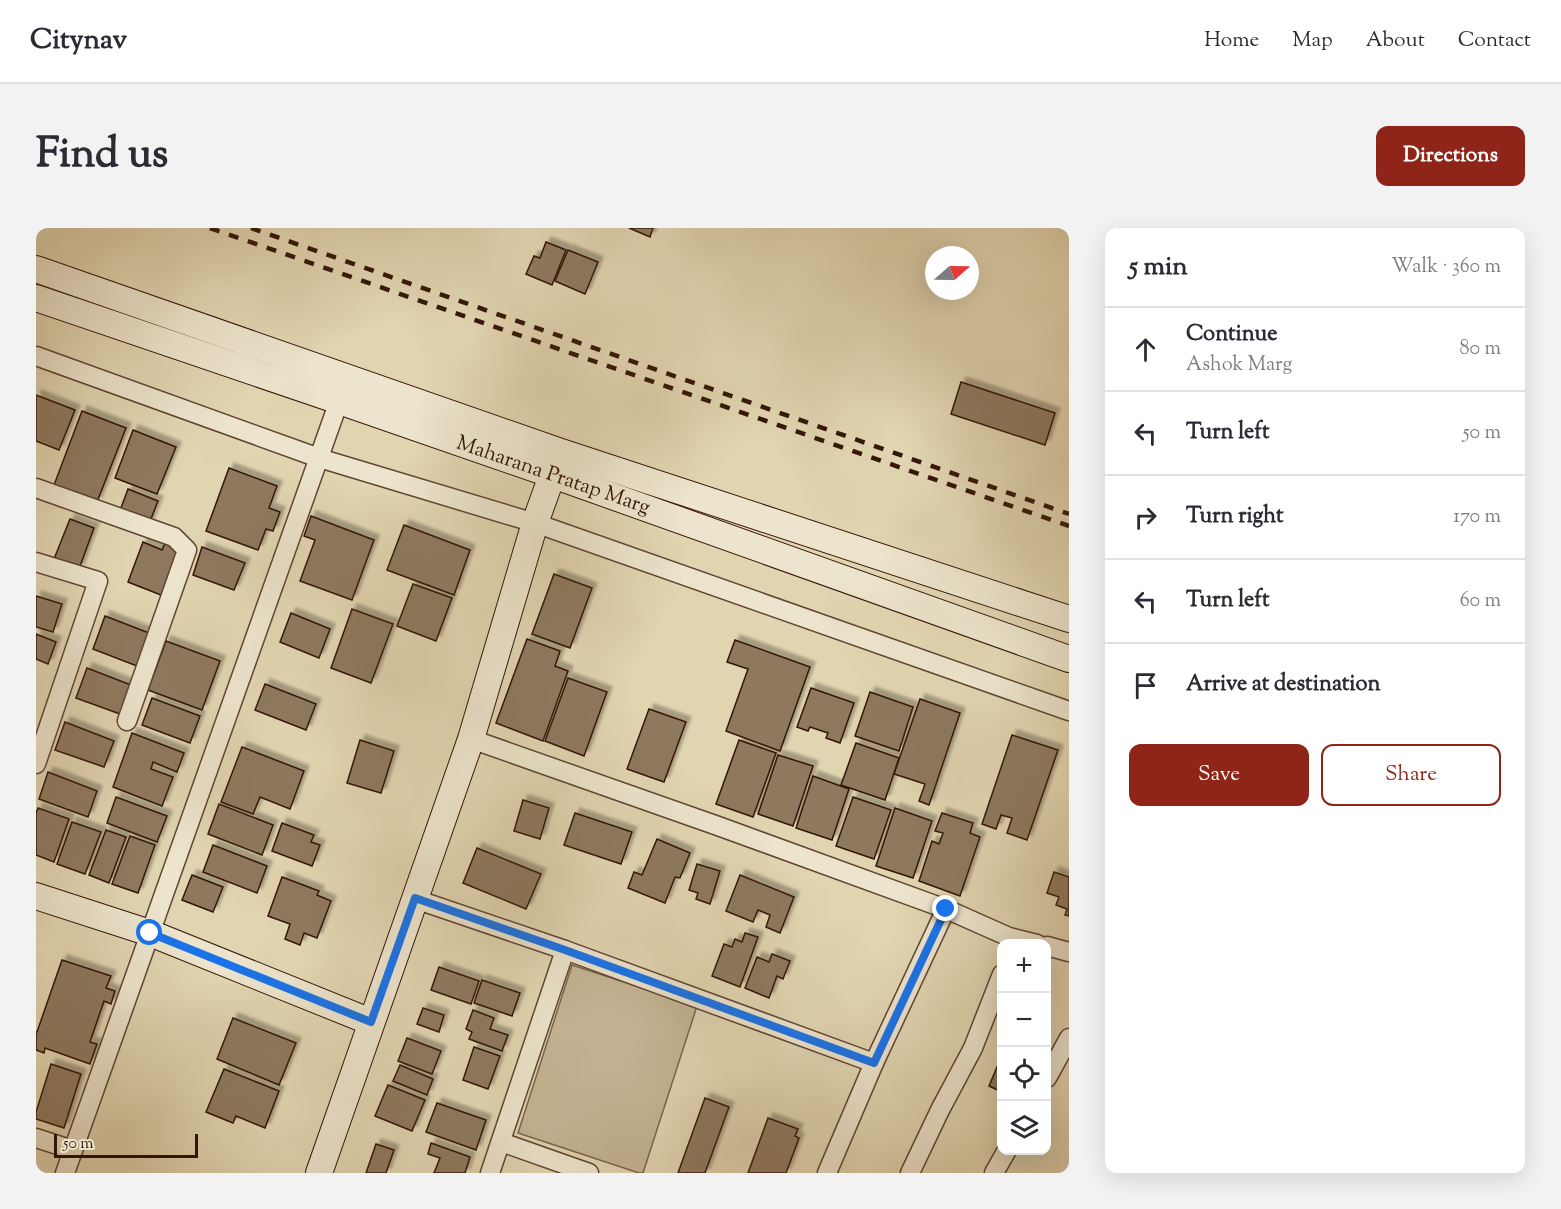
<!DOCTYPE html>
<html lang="en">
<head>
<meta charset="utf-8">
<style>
  :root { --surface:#fff; --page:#f2f2f3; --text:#2b2b33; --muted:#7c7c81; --line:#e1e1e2; --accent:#8f2418 }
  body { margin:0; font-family:"Sorts Mill Goudy",serif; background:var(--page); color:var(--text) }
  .controls { position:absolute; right:18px; bottom:18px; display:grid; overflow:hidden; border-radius:12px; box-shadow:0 6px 24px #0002 }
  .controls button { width:54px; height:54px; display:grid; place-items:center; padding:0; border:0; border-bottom:2px solid var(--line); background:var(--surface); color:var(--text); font:30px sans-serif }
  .compass { position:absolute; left:889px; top:18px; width:54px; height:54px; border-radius:50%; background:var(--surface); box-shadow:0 6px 24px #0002; rotate:70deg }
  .scale { position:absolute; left:18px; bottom:15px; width:144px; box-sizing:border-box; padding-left:6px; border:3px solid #341507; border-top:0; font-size:16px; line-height:21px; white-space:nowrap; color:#341507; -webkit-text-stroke:4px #ece4cc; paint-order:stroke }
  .stop { position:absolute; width:18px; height:18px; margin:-14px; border:4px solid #1a73e8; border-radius:50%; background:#fff }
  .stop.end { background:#1a73e8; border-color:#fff; box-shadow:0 2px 6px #0008 }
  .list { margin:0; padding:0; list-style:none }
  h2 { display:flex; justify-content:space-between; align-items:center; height:78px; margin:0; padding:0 24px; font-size:26px }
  h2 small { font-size:20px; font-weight:400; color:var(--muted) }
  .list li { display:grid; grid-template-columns:39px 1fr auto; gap:18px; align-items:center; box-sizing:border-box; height:84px; padding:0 24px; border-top:2px solid var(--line) }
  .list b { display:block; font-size:22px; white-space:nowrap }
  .list p { margin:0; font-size:20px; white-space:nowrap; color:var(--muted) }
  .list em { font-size:20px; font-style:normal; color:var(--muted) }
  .actions { display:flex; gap:12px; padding:18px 24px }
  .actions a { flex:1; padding:14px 0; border:2px solid var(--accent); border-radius:12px; text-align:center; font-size:21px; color:var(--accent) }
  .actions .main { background:var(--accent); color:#fff }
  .icon { flex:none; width:33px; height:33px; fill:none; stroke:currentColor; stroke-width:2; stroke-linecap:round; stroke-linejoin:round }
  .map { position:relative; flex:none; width:1033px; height:945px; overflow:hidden; border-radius:12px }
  header { display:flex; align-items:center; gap:36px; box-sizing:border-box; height:84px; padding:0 30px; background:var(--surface); border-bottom:2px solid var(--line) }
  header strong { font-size:28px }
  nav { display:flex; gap:33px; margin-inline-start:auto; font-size:21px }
  .intro { display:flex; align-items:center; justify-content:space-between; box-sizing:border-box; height:144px; padding:0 36px }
  h1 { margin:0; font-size:42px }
  .button { padding:15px 27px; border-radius:12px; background:var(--accent); color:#fff; font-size:21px; font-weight:700 }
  main { display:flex; gap:36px; padding:0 36px }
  aside { flex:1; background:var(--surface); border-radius:12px; box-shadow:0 6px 24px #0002 }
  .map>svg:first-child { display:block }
</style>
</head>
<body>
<header>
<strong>Citynav</strong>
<nav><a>Home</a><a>Map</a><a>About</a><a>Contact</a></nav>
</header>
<div class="intro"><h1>Find us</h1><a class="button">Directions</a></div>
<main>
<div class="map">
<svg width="1033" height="945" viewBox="0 0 1033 945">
  <defs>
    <filter id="shadow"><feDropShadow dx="5" dy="-5" stdDeviation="1.5" flood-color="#0004"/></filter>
  </defs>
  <rect width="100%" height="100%" fill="#e1d5b1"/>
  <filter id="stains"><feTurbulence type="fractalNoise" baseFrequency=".00333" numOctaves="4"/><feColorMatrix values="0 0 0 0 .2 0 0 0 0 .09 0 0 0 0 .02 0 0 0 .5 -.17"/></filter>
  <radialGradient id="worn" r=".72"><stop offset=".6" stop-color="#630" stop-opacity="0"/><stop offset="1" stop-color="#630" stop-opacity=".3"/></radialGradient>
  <path fill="#c4b494" stroke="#7c644e" stroke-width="1.5" d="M536,737L661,778L607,945H603L482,905Z"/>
  <g fill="#8e795f" stroke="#341507" stroke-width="1.5" filter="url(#shadow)">
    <path d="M593,0H617L614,9Z"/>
    <path d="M510,14L530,22L516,57L490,46L498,28L504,30Z"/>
    <path d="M532,22L562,34L549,66L519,53Z"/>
    <path d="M925,154L1019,185L1009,217L915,186Z"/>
    <path d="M0,167L39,182L23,222L0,213Z"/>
    <path d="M46,183L90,200L61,274L18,257Z"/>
    <path d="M97,202L140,219L121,266L79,250Z"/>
    <path d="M193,240L241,258L233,280L244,284L237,303L230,301L222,322L170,303Z"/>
    <path d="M92,261L122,273L113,296L83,285Z"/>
    <path d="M275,288L338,312L316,372L264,353L279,312L268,308Z"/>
    <path d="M34,291L58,300L43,341L18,331Z"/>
    <path d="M368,297L434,322L418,367L351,342Z"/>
    <path d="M107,314L126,322L129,315L148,323L130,369L92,354Z"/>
    <path d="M166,319L209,335L198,362L157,347Z"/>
    <path d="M518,346L556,360L534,420L496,406Z"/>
    <path d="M377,356L416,370L400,413L361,398Z"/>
    <path d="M0,368L26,376L17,404L0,399Z"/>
    <path d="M316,381L357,396L335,455L295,440Z"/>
    <path d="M255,385L294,401L283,430L244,414Z"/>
    <path d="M69,388L113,405L101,438L57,421Z"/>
    <path d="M0,406L20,414L12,436L0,431Z"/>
    <path d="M491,411L524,423L519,438L532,443L507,513L460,495Z"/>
    <path d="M699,412L774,439L744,523L690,503L712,441L691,434Z"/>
    <path d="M130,413L184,433L166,482L112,462Z"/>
    <path d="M51,440L95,457L84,486L40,470Z"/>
    <path d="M532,450L571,464L548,528L509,513Z"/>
    <path d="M229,456L280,476L270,502L219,482Z"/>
    <path d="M775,460L818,475L804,515L790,510L792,505L774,499L772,503L761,499Z"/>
    <path d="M834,464L877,479L863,523L819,508Z"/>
    <path d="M116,470L164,488L154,515L106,497Z"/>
    <path d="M884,471L924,485L893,577L883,573L889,556L858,546Z"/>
    <path d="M613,481L650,494L628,554L591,541Z"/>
    <path d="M29,494L78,513L68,539L19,522Z"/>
    <path d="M96,505L148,525L141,544L117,534L115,541L137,549L126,578L77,559Z"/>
    <path d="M976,507L1022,522L991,612L971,605L976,590L965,587L960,601L946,596Z"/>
    <path d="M324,512L358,523L345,565L311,555Z"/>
    <path d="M703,512L740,525L717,589L680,576Z"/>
    <path d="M820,515L863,530L849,572L805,557Z"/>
    <path d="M206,519L268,543L254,581L224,569L217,586L185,574Z"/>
    <path d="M742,527L777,538L757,598L722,586Z"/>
    <path d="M12,544L61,563L52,589L3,571Z"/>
    <path d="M777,548L813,561L796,612L760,600Z"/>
    <path d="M80,569L131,588L121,614L71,595Z"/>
    <path d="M817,569L855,582L838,631L800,618Z"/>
    <path d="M487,572L513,580L504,611L478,603Z"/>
    <path d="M183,576L237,597L226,627L172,606Z"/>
    <path d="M2,580L33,591L18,634L0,627V585Z"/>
    <path d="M859,580L896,593L877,650L840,638Z"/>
    <path d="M539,585L596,604L585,636L528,617Z"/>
    <path d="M906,585L937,595L934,605L944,609L924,668L883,653L896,613L903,616L907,605L899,603Z"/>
    <path d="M36,594L65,604L49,646L21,636Z"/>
    <path d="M246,595L278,607L275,614L284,617L276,638L236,623Z"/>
    <path d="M70,602L90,609L73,655L53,647Z"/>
    <path d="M94,608L119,617L102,665L76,656Z"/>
    <path d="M621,611L654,625L644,650L639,649L629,675L592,660L598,644L606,647Z"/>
    <path d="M177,617L231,638L221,665L167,644Z"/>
    <path d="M441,620L505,646L490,681L427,655Z"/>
    <path d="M661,636L684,643L674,676L660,671L662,665L653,662Z"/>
    <path d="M1018,644L1033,649V688L1029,687L1031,681L1020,677L1023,669L1011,665Z"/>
    <path d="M156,647L187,659L177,684L146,672Z"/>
    <path d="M704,647L758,669L744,705L730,699L734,687L722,682L717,694L690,683Z"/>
    <path d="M246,649L283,663L281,667L295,673L281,710L268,705L264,717L249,711L254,696L232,688Z"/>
    <path d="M709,705L722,709L704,759L676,748L688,716L696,719L699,711L706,714Z"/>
    <path d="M736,726L754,733L747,751L741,748L733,770L709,760L721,729L733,734Z"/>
    <path d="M26,732L75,748L70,760L79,763L75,776L68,773L54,814L61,816L54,836L9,820L8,825L0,822V804H1Z"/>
    <path d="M403,739L443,753L435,776L395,762Z"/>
    <path d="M446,752L484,765L476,788L438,775Z"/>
    <path d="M387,780L408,787L403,804L381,796Z"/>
    <path d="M437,782L458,790L454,801L472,807L466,823L433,811L436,804L430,801Z"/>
    <path d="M197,790L260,815L243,857L181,831Z"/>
    <path d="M371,810L405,823L396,846L362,833Z"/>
    <path d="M438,819L464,828L452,861L427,852Z"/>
    <path d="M15,836L45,846L28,900L0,891V884Z"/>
    <path d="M364,837L397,851L391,867L357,853Z"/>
    <path d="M961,839L966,841V864L953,858Z"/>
    <path d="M188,841L243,863L229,900L200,888L197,895L170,884Z"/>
    <path d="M352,857L389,872L376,903L339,888Z"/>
    <path d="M669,870L693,879L669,945H642Z"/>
    <path d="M401,875L450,892L440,922L390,904Z"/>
    <path d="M732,890L762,901L759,908L763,910L750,945H712Z"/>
    <path d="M395,915L434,929L429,945H398L404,930L392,926Z"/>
    <path d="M340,916L358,922L350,945H330Z"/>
  </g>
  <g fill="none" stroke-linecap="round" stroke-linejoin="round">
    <defs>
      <g id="street">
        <path d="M0,128L283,230L499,295L1033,483"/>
        <path d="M0,260L138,309L151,322L91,493"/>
        <path d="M0,334L62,353L0,536"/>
        <path d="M435,511L682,598L910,681L973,709L1001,716"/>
        <path d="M379,671L529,722"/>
        <path d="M1011,718L1033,724"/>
        <path d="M1011,850L1033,810"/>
        <path d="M0,910L37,922"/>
        <path d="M465,914L553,945"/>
        <path d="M29,945L303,173"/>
        <path d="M454,945L529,722L838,835"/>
        <path d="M791,945L838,835L910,681"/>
        <path d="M874,945L904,882L937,820L966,746"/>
        <path d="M958,945L971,922"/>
      </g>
      <g id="secondary">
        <path d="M0,41L525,224L1033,391"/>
        <path d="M0,70L303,173L517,247L1033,431"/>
        <path d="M0,668L114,705L335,794"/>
        <path d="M283,945L435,511L499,295L522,231"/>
      </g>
    </defs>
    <use href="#street" stroke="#5f4532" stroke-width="21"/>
    <use href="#secondary" stroke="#341507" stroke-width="28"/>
    <use href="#street" stroke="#ece4cc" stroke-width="18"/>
    <use href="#secondary" stroke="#ece4cc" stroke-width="26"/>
    <g stroke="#341507" stroke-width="4.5" stroke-dasharray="10 10" stroke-linecap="butt">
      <path d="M174,0L1033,298"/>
      <path d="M215,0L1033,286"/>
    </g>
  </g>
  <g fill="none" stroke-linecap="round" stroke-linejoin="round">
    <path stroke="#1a73e8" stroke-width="8" d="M114,705L335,794L379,670L529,722L838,835L910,681"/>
  </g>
  <g text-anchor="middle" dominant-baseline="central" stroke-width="4.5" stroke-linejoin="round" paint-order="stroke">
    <g font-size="21" fill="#341507" stroke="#ece4cc">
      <text transform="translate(517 248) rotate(19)">Maharana Pratap Marg</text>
    </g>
  </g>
  <rect width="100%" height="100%" filter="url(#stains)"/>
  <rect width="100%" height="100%" fill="url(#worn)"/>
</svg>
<div class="controls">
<button>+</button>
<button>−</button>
<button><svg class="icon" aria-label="locate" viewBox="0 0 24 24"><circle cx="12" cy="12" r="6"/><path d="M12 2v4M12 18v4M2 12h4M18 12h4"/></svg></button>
<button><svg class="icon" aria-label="layers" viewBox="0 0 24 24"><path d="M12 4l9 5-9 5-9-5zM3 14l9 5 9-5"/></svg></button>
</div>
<svg class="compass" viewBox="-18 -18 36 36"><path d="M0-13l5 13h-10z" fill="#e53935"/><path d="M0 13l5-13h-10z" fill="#7c7c81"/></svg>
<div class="scale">50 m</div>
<div class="stop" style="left:114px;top:705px"></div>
<div class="stop end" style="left:910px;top:681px"></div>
</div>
<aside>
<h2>5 min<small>Walk · 360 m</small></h2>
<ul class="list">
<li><svg class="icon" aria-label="ahead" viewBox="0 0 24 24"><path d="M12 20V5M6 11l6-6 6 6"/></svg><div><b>Continue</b><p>Ashok Marg</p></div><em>80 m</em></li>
<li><svg class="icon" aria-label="left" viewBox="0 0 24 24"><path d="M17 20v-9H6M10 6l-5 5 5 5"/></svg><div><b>Turn left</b></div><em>50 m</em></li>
<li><svg class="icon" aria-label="right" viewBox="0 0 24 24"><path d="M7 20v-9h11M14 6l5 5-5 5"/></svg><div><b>Turn right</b></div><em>170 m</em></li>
<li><svg class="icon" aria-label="left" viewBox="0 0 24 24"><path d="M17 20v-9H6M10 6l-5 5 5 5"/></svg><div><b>Turn left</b></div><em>60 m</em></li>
<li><svg class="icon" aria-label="arrive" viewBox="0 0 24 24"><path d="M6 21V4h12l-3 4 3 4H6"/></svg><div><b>Arrive at destination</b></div></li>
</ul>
<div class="actions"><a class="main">Save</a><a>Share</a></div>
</aside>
</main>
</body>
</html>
